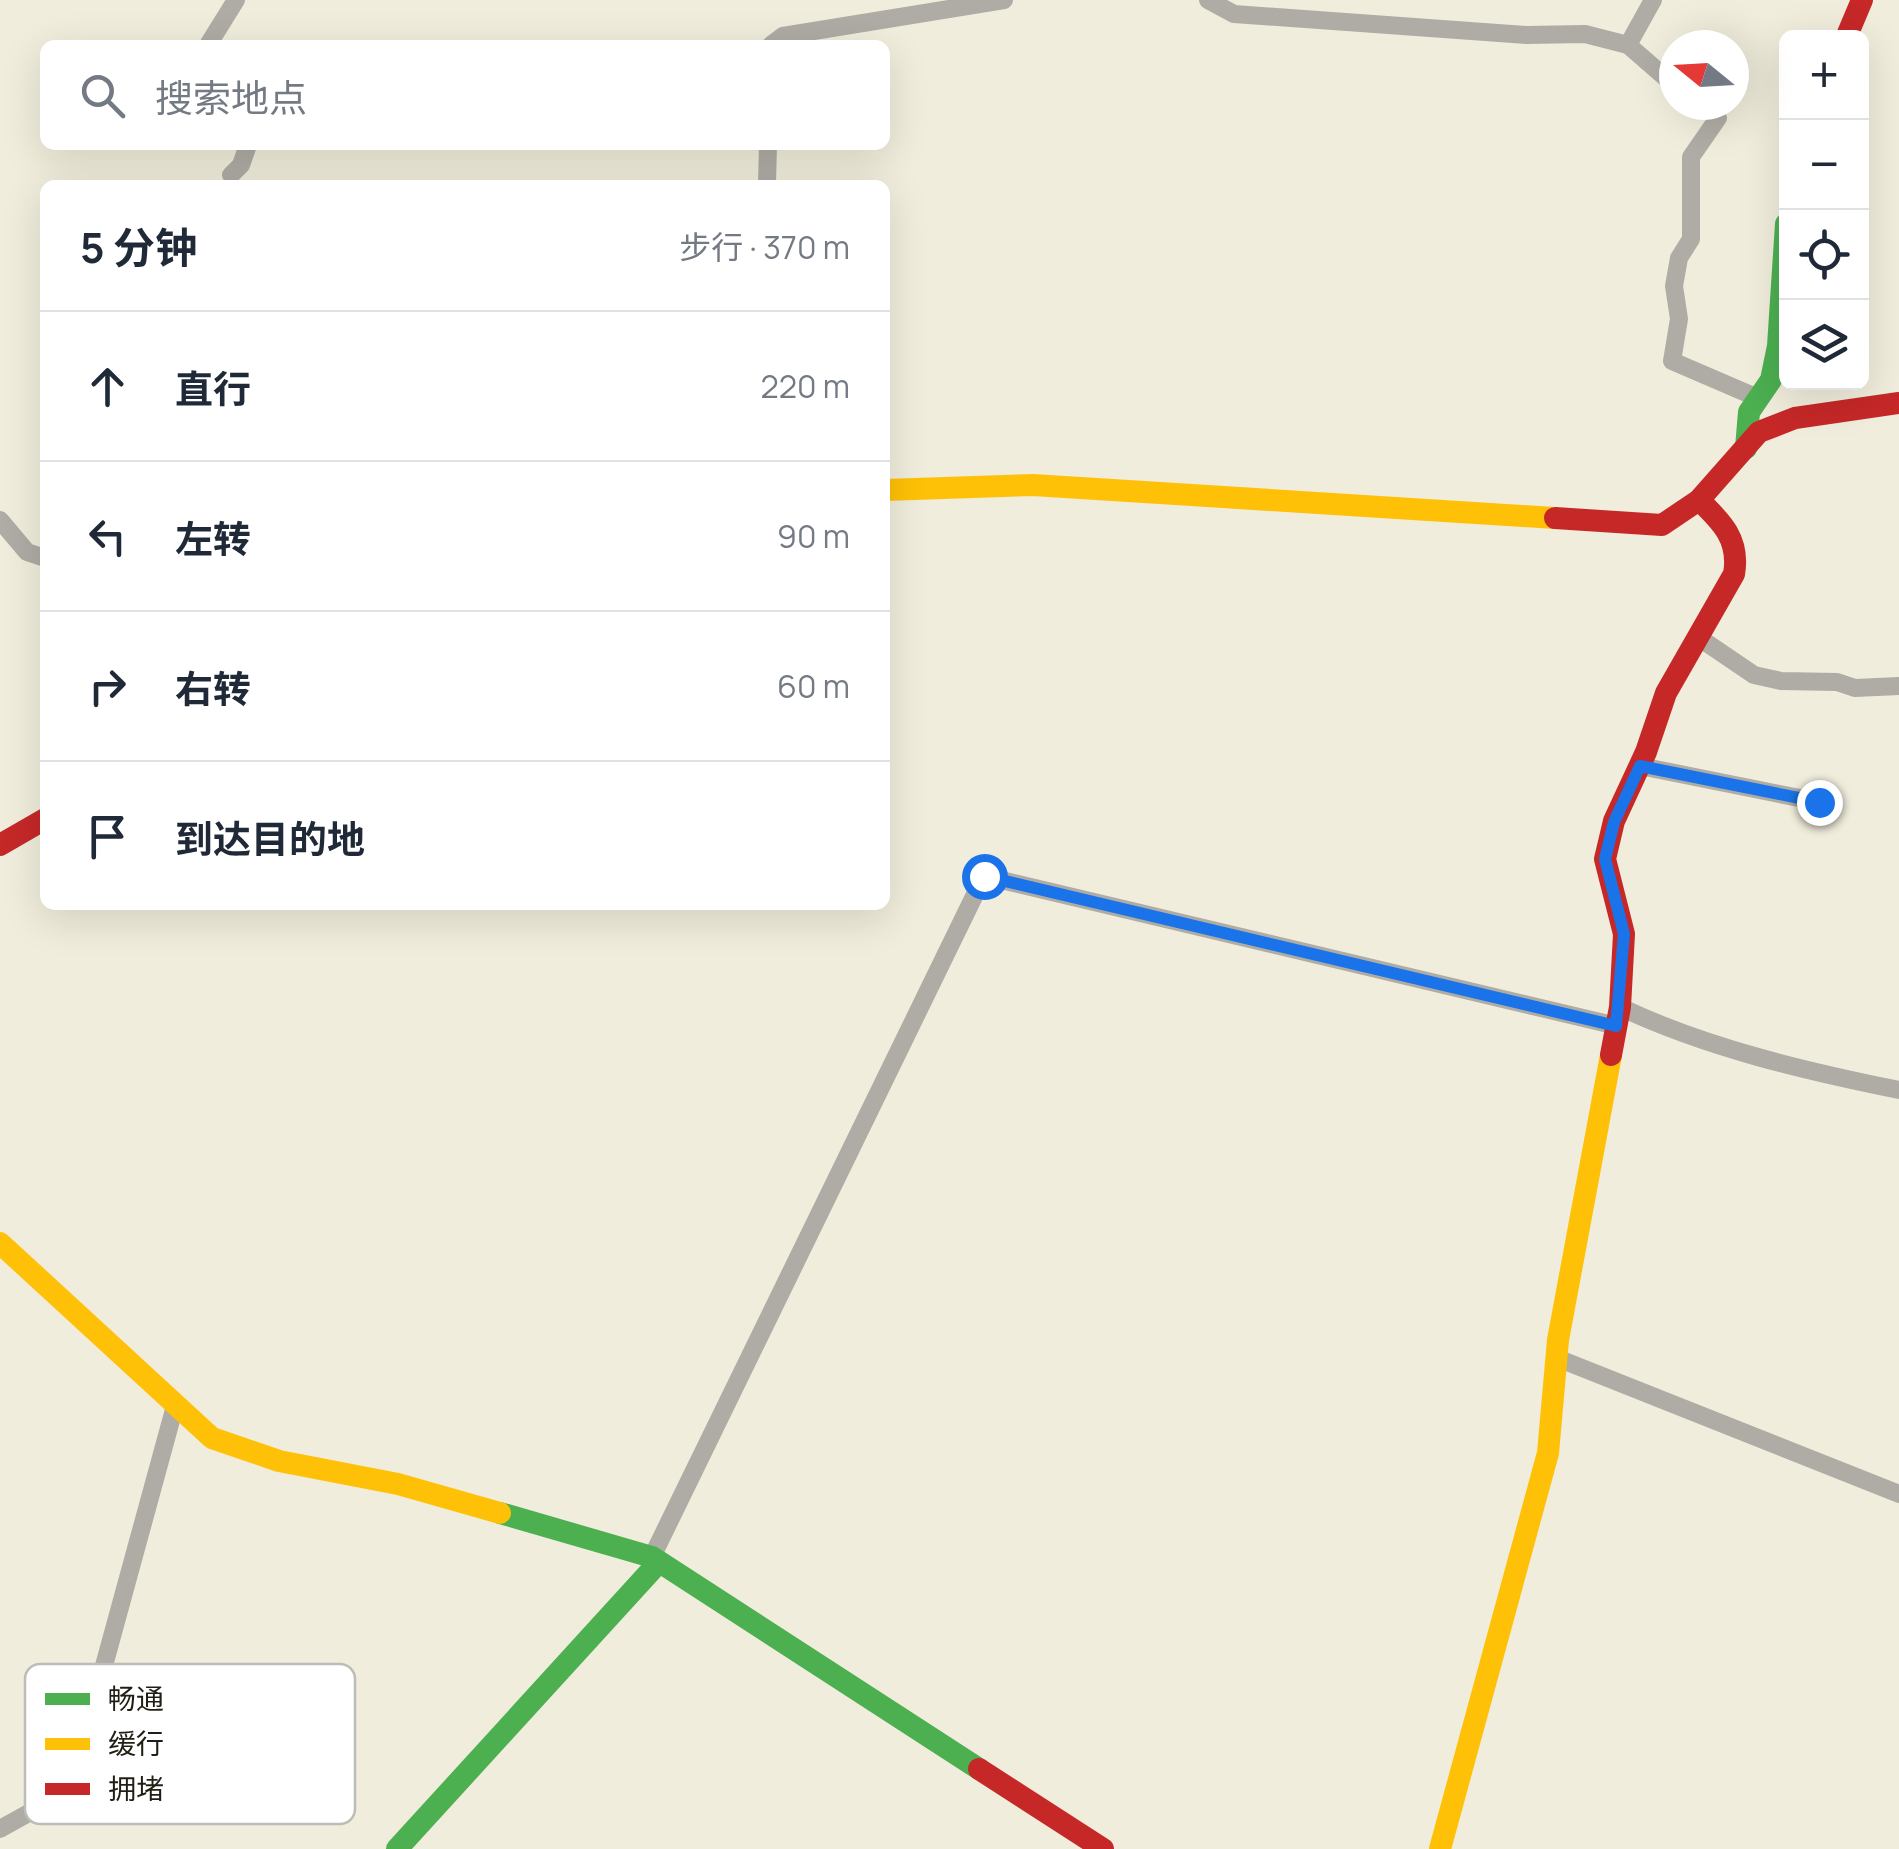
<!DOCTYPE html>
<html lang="zh">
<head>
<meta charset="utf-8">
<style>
  :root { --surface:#fff; --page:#f6f6f7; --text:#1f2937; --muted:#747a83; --line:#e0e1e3 }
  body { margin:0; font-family:Manrope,"Noto Sans SC",sans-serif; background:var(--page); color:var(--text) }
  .controls { position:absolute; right:30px; top:30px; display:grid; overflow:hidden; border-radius:15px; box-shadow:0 10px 40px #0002 }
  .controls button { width:90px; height:90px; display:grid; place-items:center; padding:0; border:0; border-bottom:2px solid var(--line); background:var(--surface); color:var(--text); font:50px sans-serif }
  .compass { position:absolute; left:1659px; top:30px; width:90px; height:90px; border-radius:50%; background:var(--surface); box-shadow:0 10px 40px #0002; rotate:288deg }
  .stop { position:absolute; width:30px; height:30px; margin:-22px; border:8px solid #1a73e8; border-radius:50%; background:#fff }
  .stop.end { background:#1a73e8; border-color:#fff; box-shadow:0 2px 10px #0008 }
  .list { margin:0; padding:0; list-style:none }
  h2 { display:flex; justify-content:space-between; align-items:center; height:130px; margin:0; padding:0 40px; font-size:42px }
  h2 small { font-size:32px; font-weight:400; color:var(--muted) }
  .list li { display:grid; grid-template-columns:65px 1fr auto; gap:30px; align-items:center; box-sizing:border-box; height:150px; padding:0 40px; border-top:2px solid var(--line) }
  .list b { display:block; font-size:38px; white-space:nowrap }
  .list em { font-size:32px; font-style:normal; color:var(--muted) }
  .icon { flex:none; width:55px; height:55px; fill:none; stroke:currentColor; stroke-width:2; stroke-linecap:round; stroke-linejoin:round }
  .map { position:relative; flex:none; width:1899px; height:1849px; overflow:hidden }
  .search { position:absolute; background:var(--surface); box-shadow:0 10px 40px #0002; left:40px; top:40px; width:850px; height:110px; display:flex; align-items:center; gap:25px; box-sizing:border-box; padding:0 35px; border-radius:15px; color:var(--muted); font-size:38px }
  .panel { position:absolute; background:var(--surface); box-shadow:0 10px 40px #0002; left:40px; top:180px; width:850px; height:730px; border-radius:15px }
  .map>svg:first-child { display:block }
</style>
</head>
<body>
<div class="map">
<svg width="1899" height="1849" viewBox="0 0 1899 1849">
  <rect width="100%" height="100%" fill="#f0eddc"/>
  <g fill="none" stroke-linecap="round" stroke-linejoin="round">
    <g stroke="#afaca5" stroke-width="18">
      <path d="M1208,0L1234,14L1527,35L1585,34L1628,45L1674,85"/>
      <path d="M208,45L236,0"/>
      <path d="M771,45L783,36L1004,0"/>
      <path d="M1628,45L1653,0"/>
      <path d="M1701,105L1718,118L1691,157V239L1679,258L1674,286L1679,319L1672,361L1758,398"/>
      <path d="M231,175L241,165L248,145"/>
      <path d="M767,185L768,145"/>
      <path d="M0,520L27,552L45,558"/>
      <path d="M1698,637L1754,675L1781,681L1837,682L1855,688L1899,686"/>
      <path d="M1640,766L1819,802"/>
      <path d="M1620,1007C1707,1048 1805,1071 1899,1090"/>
      <path d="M1557,1358L1899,1494"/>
      <path d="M652,1557L984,876L1617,1026"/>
      <path d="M0,1829L70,1790L175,1406"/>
    </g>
    <g stroke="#4caf50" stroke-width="22">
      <path d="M1746,448L1749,412L1771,380L1778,346L1786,224"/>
      <path d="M500,1513L652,1557L979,1769"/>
      <path d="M397,1849L659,1562"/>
    </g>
    <g stroke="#ffc107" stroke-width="22">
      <path d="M885,490L1033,485L1555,518"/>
      <path d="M0,1243L212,1438L279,1461L398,1484L500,1513"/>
      <path d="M1440,1849L1548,1453L1558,1340L1611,1055"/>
    </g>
    <g stroke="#c62828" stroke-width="22">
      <path d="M1846,38L1862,0"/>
      <path d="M1555,518L1662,525L1699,500L1759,432L1795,418L1899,403"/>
      <path d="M0,845L45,819"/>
      <path d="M1611,1055L1620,1007L1624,934L1605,859L1614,821L1646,752L1666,693L1734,574C1740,540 1722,522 1699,500"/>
      <path d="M979,1769L1103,1849"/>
    </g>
  </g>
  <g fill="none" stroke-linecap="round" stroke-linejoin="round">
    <path stroke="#1a73e8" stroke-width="12" d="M984,876L1616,1026L1624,934L1605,859L1614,822L1640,766L1819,802"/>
  </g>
  <rect x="25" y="1664" width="330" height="160" rx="15" fill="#fff" stroke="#bcbcb8" stroke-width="2.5"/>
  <rect x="45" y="1693" width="45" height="12" fill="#4caf50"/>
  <rect x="45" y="1738" width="45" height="12" fill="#ffc107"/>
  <rect x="45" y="1783" width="45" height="12" fill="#c62828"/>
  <g font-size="28" fill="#211f14">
    <text x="108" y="1709">畅通</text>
    <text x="108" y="1754">缓行</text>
    <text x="108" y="1799">拥堵</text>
  </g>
</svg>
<div class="controls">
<button>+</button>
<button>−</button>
<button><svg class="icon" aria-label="locate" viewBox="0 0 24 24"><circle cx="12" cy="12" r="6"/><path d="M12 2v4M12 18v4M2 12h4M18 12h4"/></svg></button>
<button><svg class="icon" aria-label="layers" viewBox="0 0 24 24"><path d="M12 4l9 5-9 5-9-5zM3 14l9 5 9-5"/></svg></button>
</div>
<svg class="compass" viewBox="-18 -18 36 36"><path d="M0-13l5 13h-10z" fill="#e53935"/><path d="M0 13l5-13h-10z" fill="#747a83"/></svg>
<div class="stop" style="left:984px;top:876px"></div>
<div class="stop end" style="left:1819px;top:802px"></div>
<div class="search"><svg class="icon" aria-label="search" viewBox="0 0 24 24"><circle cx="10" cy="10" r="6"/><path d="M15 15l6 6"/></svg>搜索地点</div>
<section class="panel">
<h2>5 分钟<small>步行 · 370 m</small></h2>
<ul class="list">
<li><svg class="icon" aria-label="ahead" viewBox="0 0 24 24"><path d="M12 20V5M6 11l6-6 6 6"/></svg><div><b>直行</b></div><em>220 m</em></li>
<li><svg class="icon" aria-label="left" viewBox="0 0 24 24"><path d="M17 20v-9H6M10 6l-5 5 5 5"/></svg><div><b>左转</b></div><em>90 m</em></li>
<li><svg class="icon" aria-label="right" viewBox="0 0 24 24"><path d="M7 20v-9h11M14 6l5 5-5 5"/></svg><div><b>右转</b></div><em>60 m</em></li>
<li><svg class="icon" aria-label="arrive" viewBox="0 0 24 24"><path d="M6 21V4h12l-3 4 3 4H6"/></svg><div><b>到达目的地</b></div></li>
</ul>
</section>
</div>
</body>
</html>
